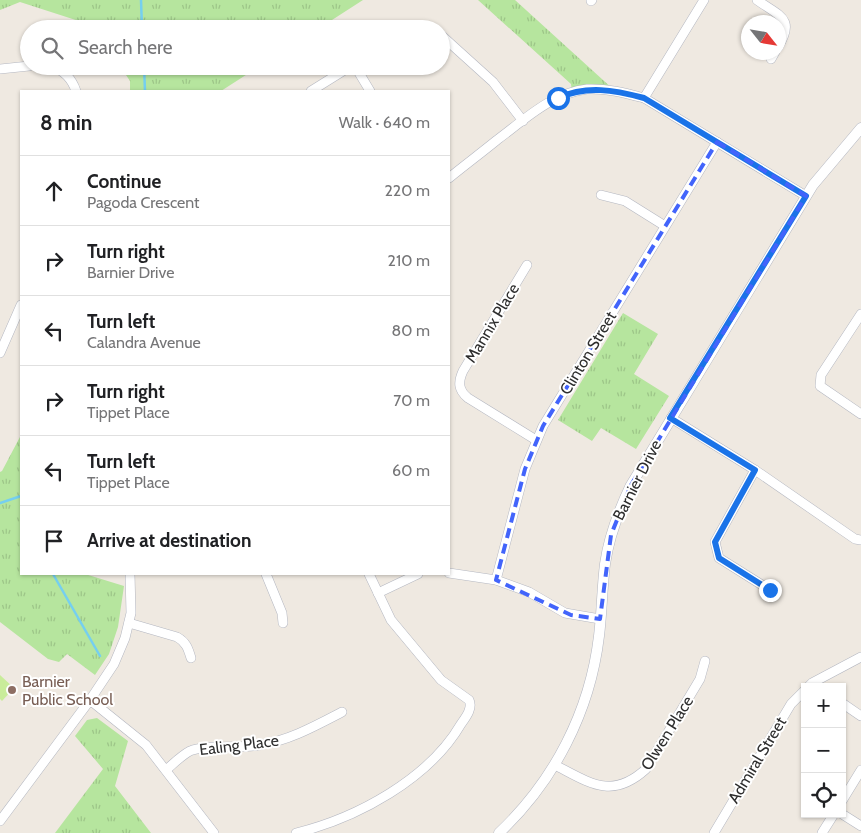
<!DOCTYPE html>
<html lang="en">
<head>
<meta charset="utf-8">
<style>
  :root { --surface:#fff; --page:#f6f6f6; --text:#202124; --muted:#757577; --line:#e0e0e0 }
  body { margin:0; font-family:Cabin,sans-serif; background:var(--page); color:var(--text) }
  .controls { position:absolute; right:15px; bottom:15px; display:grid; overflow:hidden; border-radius:0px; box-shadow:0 1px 4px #0004 }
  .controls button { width:45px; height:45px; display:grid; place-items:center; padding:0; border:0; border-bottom:1px solid var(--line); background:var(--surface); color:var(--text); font:25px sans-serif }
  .compass { position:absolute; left:741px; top:15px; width:45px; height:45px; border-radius:50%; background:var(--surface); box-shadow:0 1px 4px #0004; rotate:121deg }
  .stop { position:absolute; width:15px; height:15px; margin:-11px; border:4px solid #1a73e8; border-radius:50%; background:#fff }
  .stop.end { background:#1a73e8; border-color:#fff; box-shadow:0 1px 5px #0008 }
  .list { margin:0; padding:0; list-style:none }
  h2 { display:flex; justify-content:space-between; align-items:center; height:65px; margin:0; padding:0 20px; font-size:21px }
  h2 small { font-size:16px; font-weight:400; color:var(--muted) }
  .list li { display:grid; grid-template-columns:32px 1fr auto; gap:15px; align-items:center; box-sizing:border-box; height:70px; padding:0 20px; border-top:1px solid var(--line) }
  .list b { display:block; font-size:19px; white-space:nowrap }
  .list p { margin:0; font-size:16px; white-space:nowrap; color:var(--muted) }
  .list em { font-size:16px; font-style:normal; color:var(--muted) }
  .icon { flex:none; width:28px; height:28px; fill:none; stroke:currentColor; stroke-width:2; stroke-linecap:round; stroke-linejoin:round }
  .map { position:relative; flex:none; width:861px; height:833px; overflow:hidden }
  .search { position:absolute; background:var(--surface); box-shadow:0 1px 4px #0004; left:20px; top:20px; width:430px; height:55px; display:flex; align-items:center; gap:12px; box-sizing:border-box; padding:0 18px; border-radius:28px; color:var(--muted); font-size:19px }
  .panel { position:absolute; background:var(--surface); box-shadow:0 1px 4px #0004; left:20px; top:90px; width:430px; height:485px; border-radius:0px }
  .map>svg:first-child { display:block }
</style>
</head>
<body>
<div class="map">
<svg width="861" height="833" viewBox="0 0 861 833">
  <defs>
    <pattern id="park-tufts" width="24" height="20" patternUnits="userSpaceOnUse" patternTransform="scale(1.25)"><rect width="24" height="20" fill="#b6e59e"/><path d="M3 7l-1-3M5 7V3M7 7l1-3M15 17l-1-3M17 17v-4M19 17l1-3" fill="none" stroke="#9dc588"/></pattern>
  </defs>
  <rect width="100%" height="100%" fill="#efe9e1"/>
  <g fill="url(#park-tufts)">
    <path d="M0,0H363L318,29H90L85,23L20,2L0,10Z"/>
    <path d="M478,0H515L614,90L572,93L571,84Z"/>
    <path d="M120,66H260L221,91H130V81Z"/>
    <path d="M623,313L658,334L634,374L669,396L636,449L601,428L592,441L558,420Z"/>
    <path d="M21,435V574H85L124,586L118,627L109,654L95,675L67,654L59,662L48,659L0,622V472L2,471Z"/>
    <path d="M97,718L128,741L115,786L151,833H55L103,769L75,736L87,720Z"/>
  </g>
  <path fill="#c9ec9a" d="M0,675L14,688L2,701L0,699Z"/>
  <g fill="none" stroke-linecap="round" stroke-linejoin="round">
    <g stroke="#75cff0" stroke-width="2.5">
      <path d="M141,0L142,29"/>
      <path d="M144,66L145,91"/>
      <path d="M0,503L21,496"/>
      <path d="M53,574L100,656"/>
    </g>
    <defs>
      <g id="minor">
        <path d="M757,0C779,16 796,18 778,47"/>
        <path d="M591,1L592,0"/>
        <path d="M413,29L422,26L432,29"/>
        <path d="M441,35L493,82L523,121"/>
        <path d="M771,59L775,52"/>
        <path d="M51,66C63,70 72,79 76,91"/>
        <path d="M355,66L370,91"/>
        <path d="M0,69L29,66"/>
        <path d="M311,91L351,66"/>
        <path d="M644,98L704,0"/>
        <path d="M449,178C465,165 481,153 497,140C524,120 552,93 587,89C606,88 625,93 644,98L806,196"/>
        <path d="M601,195L625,201L665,226"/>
        <path d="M527,265L463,371C458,382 458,390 468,398L536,440"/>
        <path d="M861,314L821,375L820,386L861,414"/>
        <path d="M0,353L21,305"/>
        <path d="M671,418L755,470L855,539L861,540"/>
        <path d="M755,470L715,542L719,558L770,590"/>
        <path d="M449,573L496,580L529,592L565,613L600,619"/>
        <path d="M266,574L282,613L283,623"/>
        <path d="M496,580L525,469L543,426L717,142"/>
        <path d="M378,593L418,574"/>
        <path d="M129,623L177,637C186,642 188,648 191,658"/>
        <path d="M808,687L812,683L861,657"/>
        <path d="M90,700L146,745L214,833"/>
        <path d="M842,703L861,716"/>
        <path d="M555,765C590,783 612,800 646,769L700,679L705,661"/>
        <path d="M166,770C173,764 182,755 190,751C206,744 240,749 260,745C290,740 315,726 342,712"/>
        <path d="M842,801L861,770"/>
        <path d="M842,814L861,826"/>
        <path d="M0,821L90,700L114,664L125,638L131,613L130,574"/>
        <path d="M296,833C357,818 429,779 461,724C466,717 473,708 469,700L441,680L391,620L369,574"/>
        <path d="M714,833L791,704L805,690"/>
        <path d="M822,833L834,814"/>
      </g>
      <path id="tertiary" d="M499,833C554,781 590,712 599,636C602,612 602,588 605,564C609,536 619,510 631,485L813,185L861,128"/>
    </defs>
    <use href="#minor" stroke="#b4b7c1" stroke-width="10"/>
    <use href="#tertiary" stroke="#b4b7c1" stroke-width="11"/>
    <use href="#minor" stroke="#fff" stroke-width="9"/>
    <use href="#tertiary" stroke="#fff" stroke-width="10"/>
  </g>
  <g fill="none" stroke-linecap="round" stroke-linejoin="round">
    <path stroke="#1a73e8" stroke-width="6" d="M558,98C587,85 614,90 644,98L806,196L670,418L755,470L715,542L719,558L770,590"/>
  </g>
  <path fill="none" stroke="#4264fb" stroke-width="4" stroke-dasharray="10 6" stroke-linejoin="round" d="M717,142L806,196L631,485L611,535L600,619L571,615L496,580L525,469L543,426Z"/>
  <circle fill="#8d6e63" stroke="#fff" stroke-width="2" cx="12" cy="690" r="5"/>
  <g text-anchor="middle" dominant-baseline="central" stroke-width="4" stroke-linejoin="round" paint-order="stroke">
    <g font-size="16" fill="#2e2e2e" stroke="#fff">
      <text transform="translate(492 323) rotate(-59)">Mannix Place</text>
      <text transform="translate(588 353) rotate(-59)">Clinton Street</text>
      <text transform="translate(637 480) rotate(-63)">Barnier Drive</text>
      <text transform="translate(667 733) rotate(-58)">Olwen Place</text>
      <text transform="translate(239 745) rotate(-7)">Ealing Place</text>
      <text transform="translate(757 760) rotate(-59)">Admiral Street</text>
    </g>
    <g font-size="16" fill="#785e54" stroke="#fff" text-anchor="start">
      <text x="22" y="681">Barnier<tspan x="22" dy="18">Public School</tspan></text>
    </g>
  </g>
</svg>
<div class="controls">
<button>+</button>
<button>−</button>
<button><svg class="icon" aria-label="locate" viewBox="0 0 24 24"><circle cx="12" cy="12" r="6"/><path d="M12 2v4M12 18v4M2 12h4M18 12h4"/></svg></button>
</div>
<svg class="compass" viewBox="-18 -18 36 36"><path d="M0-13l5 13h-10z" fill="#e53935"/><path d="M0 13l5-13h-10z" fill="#757577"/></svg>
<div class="stop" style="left:558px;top:98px"></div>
<div class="stop end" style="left:770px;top:590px"></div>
<div class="search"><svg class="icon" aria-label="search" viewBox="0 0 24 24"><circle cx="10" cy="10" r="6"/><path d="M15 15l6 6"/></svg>Search here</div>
<section class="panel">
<h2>8 min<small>Walk · 640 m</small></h2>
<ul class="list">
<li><svg class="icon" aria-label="ahead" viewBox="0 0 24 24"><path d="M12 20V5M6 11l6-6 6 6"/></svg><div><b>Continue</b><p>Pagoda Crescent</p></div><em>220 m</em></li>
<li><svg class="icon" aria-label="right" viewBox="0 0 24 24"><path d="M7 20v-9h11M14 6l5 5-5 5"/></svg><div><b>Turn right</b><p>Barnier Drive</p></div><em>210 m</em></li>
<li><svg class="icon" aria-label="left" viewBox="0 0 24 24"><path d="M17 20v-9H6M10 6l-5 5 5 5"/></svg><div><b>Turn left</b><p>Calandra Avenue</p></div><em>80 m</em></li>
<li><svg class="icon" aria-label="right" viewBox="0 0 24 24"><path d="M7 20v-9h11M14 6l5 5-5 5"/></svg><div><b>Turn right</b><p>Tippet Place</p></div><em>70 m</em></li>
<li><svg class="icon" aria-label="left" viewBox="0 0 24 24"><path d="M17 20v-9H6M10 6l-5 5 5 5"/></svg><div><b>Turn left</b><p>Tippet Place</p></div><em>60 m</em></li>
<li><svg class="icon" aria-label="arrive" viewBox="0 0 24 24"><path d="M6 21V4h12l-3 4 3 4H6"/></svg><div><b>Arrive at destination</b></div></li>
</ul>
</section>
</div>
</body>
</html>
